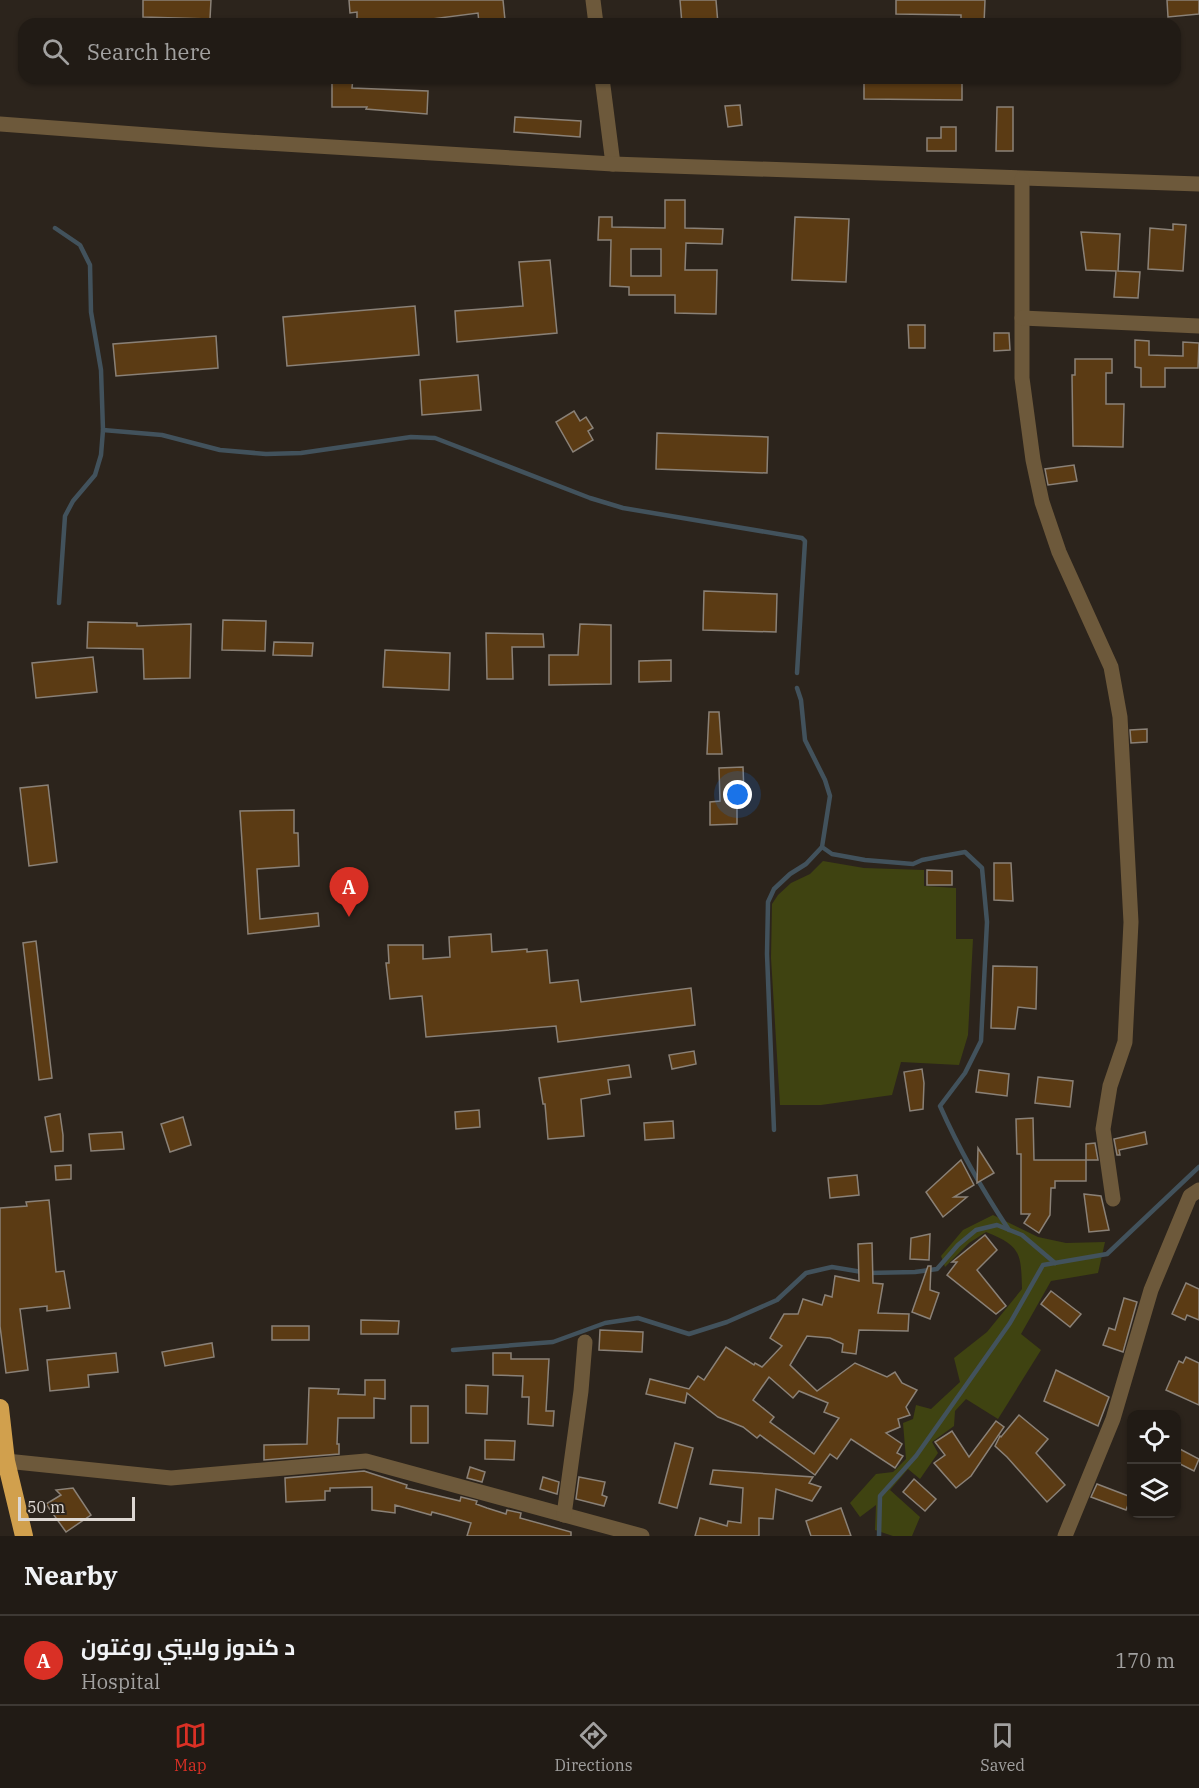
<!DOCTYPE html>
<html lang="en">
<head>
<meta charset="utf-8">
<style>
  :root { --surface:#211b15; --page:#29241e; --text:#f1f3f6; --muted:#a2a1a0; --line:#3e3934; --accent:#d93025 }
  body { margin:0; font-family:"IBM Plex Serif",Cairo,serif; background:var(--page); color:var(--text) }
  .controls { position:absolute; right:18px; bottom:18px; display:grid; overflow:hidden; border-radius:12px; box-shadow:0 2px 4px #0004 }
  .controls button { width:54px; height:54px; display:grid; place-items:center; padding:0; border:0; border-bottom:2px solid var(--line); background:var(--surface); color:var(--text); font:30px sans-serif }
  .scale { position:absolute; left:18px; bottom:15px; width:117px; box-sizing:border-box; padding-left:6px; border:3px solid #ddd7d2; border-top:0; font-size:16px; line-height:21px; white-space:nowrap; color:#ddd7d2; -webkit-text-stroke:4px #2c241c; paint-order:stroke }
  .you { position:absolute; left:738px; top:795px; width:21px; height:21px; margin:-15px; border:4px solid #fff; border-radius:50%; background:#1a73e8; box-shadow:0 0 0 9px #1a73e833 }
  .badge { display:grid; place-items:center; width:39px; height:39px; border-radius:50%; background:var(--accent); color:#fff; font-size:20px; font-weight:700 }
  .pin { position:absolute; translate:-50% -50px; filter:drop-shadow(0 2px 3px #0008) }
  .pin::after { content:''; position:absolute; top:32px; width:21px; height:18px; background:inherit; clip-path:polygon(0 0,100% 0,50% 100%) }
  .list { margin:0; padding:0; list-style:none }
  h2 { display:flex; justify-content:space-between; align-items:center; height:78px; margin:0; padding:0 24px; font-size:26px }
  h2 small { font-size:20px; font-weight:400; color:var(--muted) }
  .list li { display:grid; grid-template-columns:39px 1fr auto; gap:18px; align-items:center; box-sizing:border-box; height:90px; padding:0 24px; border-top:2px solid var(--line) }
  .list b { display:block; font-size:22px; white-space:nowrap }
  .list p { margin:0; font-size:20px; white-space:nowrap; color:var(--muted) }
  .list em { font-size:20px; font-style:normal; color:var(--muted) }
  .icon { flex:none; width:33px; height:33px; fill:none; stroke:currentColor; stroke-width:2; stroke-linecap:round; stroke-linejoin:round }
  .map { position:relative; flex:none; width:1199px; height:1536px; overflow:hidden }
  .search { position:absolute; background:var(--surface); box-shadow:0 2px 4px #0004; left:18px; right:18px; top:18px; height:66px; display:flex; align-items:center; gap:15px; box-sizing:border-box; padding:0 21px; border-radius:18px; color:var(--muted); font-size:22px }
  .sheet { height:168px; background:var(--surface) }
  nav { display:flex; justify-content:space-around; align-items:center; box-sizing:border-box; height:84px; border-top:2px solid var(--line); background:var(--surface); font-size:16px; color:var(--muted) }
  nav a { display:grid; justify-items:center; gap:3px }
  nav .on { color:var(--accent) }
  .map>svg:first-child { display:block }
</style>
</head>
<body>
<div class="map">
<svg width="1199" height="1536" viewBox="0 0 1199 1536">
  <rect width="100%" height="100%" fill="#2c241c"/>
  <g fill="#3f4311">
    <path d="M823,861L864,868L924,870V886L956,888V939H973L968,1035L959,1065L901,1062L892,1095L821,1105H780L771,958L772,904L778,895L791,883L810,874Z"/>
    <path d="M993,1215L1038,1237L1066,1243L1105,1242L1098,1273L1051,1281L1021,1334L1041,1350L998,1419L966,1399L955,1411L954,1426L932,1442L938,1453L920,1479L908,1469L890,1490L920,1517L912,1536H893L875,1530L876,1505L860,1517L850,1503L876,1474L893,1472L906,1459L903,1423L913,1419L916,1405L931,1409L960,1382L954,1358L987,1332L1022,1289C1021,1253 1021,1246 986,1232L969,1243L945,1267L941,1256L963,1230Z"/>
  </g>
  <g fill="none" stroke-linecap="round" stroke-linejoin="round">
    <g stroke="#42525c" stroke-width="4.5">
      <path d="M55,228L80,245L90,265L91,312L101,370L103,430L101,455L95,475L73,501L65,516L59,603"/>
      <path d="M103,430L162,435L220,450L266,454L301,453L411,437L435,438L590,498L623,508L802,538L805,541L797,673"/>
      <path d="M797,688L801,700L805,740L825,780L830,796L822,847L832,854L865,860L913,864L922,860L965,852L982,868L987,922L981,1041L965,1073L940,1106C959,1149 983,1191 1009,1230"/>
      <path d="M774,1130L767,954L768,902L774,889L790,874L806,864L822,847"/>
      <path d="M453,1350L553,1342L605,1323L638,1318L689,1334L727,1322L777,1300L806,1273L832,1267L868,1273L915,1272L937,1269L958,1245L976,1230L997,1225L1022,1235L1055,1263"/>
      <path d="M879,1536L880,1496L916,1456L1010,1323L1043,1265L1107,1254L1199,1167"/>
    </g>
  </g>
  <g fill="#5b3b14" stroke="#8a8177" stroke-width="1.5" fill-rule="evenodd">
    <path d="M143,0H211L210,19L143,17Z"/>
    <path d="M349,0H503L505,20L479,23L478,13L393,24H357V12L350,13Z"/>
    <path d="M680,0H716L718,24H682Z"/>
    <path d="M896,0H985L984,24H961V15L896,14Z"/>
    <path d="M1167,0H1199V14L1168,17Z"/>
    <path d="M332,78H353L352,88L428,91L427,114L366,109L367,107H332Z"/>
    <path d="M864,78H962V100L864,99Z"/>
    <path d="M740,105L742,125L728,127L725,106Z"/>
    <path d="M997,107H1013V151H996Z"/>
    <path d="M515,117L581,121L580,137L514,132Z"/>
    <path d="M941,127H956V151H927V138H941Z"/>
    <path d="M665,200H685V228L723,229L722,244L686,243L685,270H717L716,314L675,313V295H629V287L610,286L611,240H598L599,217H612V227L665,228ZM631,249H661V276H631Z"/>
    <path d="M795,217L849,219L846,282L792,280Z"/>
    <path d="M1173,224L1186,225L1183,271L1148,269L1150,228L1173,230Z"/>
    <path d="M1081,232L1120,234L1118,271L1140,272L1138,298L1114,297L1116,271L1086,270Z"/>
    <path d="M550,260L557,333L457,342L455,311L523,306L519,262Z"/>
    <path d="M415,306L419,355L287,366L283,317Z"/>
    <path d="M908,325H925V348H909Z"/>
    <path d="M994,333H1009L1010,350L994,351Z"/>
    <path d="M216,336L218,368L116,376L113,344Z"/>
    <path d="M1135,340L1149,341V355L1183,356V342L1199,343L1198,368H1165V387H1141V368L1135,367Z"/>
    <path d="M1075,359H1112V373H1106V404H1124L1123,447L1073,446L1072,375H1075Z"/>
    <path d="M478,375L481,410L422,415L420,380Z"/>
    <path d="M574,411L580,421L586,417L593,428L588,431L593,440L573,452L556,422Z"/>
    <path d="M657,433L768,437L767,473L656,469Z"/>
    <path d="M1074,465L1077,481L1048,485L1045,469Z"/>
    <path d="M704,591L777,594L776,632L703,630Z"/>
    <path d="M223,620L266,621L265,651L222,650Z"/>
    <path d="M88,622L137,623V626L191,624L190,678L144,679L143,649L87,648Z"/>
    <path d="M580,624L611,625V684L549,685V655H578Z"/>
    <path d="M486,633L543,634L544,647H512L513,679H487Z"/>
    <path d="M274,642L313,643L312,656L273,655Z"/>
    <path d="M385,650L450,653L449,690L383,687Z"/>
    <path d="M93,657L97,692L36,698L32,663Z"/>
    <path d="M671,660V681L639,682V661Z"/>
    <path d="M709,712H719L722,754H707Z"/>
    <path d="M1147,729V742L1131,743L1130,730Z"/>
    <path d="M743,767L744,794H737V824L710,825V802L720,801L719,768Z"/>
    <path d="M48,785L57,862L29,866L20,788Z"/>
    <path d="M294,810V833H298L299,866L257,869L260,919L318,913L319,926L248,934L240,811Z"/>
    <path d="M994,863H1011L1013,901L994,900Z"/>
    <path d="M927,870L952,871V885H927Z"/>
    <path d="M491,934L492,952L527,949V952L547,950L550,983L578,980L581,1002L691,988L695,1025L558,1042L556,1026L426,1037L422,996L390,999L386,963H389L388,945H423V959L450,957L449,937Z"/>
    <path d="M36,941L52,1078L39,1080L23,943Z"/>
    <path d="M993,966L1037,967L1036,1009L1018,1007L1015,1029L991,1028Z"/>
    <path d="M694,1051L696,1064L672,1069L669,1055Z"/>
    <path d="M629,1065L631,1077L608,1080L610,1094L581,1099L584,1136L548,1139L545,1104H543L539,1078Z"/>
    <path d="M922,1069L924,1083L923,1109L910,1111L904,1072Z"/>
    <path d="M979,1070L1009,1074L1007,1096L976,1092Z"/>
    <path d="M1038,1077L1073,1081L1070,1107L1035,1103Z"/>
    <path d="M479,1110L480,1127L456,1129L455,1112Z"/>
    <path d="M60,1114L63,1135V1151L51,1152L45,1117Z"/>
    <path d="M183,1117L191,1145L170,1152L161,1124Z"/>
    <path d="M1033,1118L1034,1160H1086V1181H1055V1188H1051L1050,1215L1039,1233L1024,1223L1030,1214H1021V1154H1017L1016,1119Z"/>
    <path d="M673,1121L674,1138L645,1140L644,1123Z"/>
    <path d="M122,1132L124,1149L91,1151L89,1134Z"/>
    <path d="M1145,1132L1147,1144L1119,1150L1120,1155H1117L1114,1139Z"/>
    <path d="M1095,1143L1098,1160H1086V1144Z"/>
    <path d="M978,1148L994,1173L977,1183Z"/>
    <path d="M961,1160L974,1185L954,1197H967L943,1217L926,1192Z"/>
    <path d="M71,1165V1179L56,1180L55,1166Z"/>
    <path d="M857,1175L859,1195L830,1198L828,1178Z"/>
    <path d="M1084,1194L1101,1196L1109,1230L1089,1232Z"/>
    <path d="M49,1200L56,1272L64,1271L70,1308L47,1311V1306L20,1309L28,1370L6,1373L0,1326V1208L27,1206L26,1202Z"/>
    <path d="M930,1234L929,1260L910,1259L911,1238Z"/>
    <path d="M985,1235L997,1250L977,1270L1006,1306L996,1314L947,1275L957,1262H952Z"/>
    <path d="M872,1243L873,1283L883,1284L878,1313L909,1314L908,1331L859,1330L856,1354L842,1352L843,1344L830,1338L807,1336L790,1365L817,1391L855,1363L887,1377L895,1372L902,1383L917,1390L906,1407L910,1415L898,1419L900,1427L886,1433L902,1444L897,1453L903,1456L895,1468L851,1439L837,1459L830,1454L815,1475L760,1435L757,1438L743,1427L718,1417L687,1393L685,1403L646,1394L650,1379L689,1389L698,1376L704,1380L726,1347L754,1365L755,1363L762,1367L782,1346L770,1338L784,1314H798L803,1299L822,1305L825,1295L832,1297L835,1276L859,1281L858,1244ZM769,1377L793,1398L799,1391L828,1403L824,1412L839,1418L814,1454L770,1422L774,1417L753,1400Z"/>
    <path d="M928,1266H931L930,1290L939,1293L930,1319L912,1312Z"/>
    <path d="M1186,1283L1199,1289V1320L1187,1315L1185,1320L1172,1314Z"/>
    <path d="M1051,1291L1081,1314L1070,1327L1041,1304Z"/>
    <path d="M1124,1298L1137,1302L1123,1352L1103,1345L1109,1328L1115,1330Z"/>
    <path d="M361,1320L399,1321L398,1334H361Z"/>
    <rect x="272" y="1326" width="37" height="14"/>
    <path d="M600,1330L643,1332L642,1352L599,1350Z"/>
    <path d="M212,1343L214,1357L165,1366L162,1352Z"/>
    <path d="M116,1353L118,1372L88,1375L89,1387L50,1391L47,1360Z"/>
    <path d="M493,1353H511V1359H549L546,1411H554L553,1426L528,1424L529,1397H522L523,1376L493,1375Z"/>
    <path d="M1186,1357L1199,1363V1405L1166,1390L1177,1365L1179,1361L1183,1363Z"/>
    <path d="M1056,1370L1109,1397L1098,1426L1044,1401Z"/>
    <path d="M365,1380H385V1399L374,1398V1418H338L337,1444H339V1454L264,1460V1445L307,1444L309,1388L339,1389L338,1394L365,1395Z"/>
    <path d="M466,1385L488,1386L487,1414L466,1413Z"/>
    <rect x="411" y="1406" width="17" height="37"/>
    <path d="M1019,1415L1048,1439L1036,1453L1065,1485L1047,1502L1007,1457L995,1446L1000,1436L1001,1437Z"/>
    <path d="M996,1421L1004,1427L971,1476L956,1488L934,1463L945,1455L935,1442L952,1431L969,1457Z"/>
    <path d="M485,1440L515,1441L514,1460L485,1459Z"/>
    <path d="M675,1443L693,1448L677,1508L659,1503Z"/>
    <path d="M1176,1447L1199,1459L1194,1471L1176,1462Z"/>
    <path d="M470,1467L485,1472L482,1482L467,1478Z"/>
    <path d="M713,1470L813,1477L809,1483L821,1487L812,1501L776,1489L773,1519L759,1518V1536H695L700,1518L727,1526L728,1521L741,1523L743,1488L710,1484Z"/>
    <path d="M364,1471L407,1485L406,1488L460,1501L461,1497L477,1501L476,1504L487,1508L506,1514L507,1510L521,1513L520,1518L571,1532V1536H467L471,1523L447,1516L432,1512L431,1515L395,1505V1513L372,1510V1487L330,1488V1491H325V1500L286,1502L285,1478Z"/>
    <path d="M543,1477L559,1482L557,1494L540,1489Z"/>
    <path d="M579,1477L605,1482L602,1495L607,1497L604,1506L576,1499Z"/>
    <path d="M914,1479L936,1499L925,1511L903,1492Z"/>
    <path d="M1097,1484L1131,1497L1126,1510L1091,1497Z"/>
    <path d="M73,1488L91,1515L66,1532L46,1504L61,1495L56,1490Z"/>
    <path d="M841,1508L851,1536H811L806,1521Z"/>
  </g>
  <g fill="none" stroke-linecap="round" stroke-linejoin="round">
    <g stroke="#6d593b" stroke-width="15">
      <path d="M593,0L596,24"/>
      <path d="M602,78L613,164"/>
      <path d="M0,124L216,140L613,164L1199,184"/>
      <path d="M1022,179V378L1033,460L1042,502L1059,552L1111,667L1120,717L1131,922L1125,1042L1110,1086L1103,1129L1113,1199"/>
      <path d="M1022,318L1199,326"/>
      <path d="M6,1461L171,1478L366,1461L642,1536"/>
      <path d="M564,1515L581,1391L585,1342"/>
      <path d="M1065,1536L1113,1419L1151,1290L1190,1196L1199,1190"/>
    </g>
    <path stroke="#d1a04d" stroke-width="18" d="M0,1408L6,1461L24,1536"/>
  </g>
</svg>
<div class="controls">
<button><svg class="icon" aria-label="locate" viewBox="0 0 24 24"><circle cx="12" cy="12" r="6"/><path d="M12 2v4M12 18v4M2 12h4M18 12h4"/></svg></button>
<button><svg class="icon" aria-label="layers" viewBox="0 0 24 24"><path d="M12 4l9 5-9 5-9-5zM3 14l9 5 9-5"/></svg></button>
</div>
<div class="scale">50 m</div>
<div class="you"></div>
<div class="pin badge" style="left:349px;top:917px">A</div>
<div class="search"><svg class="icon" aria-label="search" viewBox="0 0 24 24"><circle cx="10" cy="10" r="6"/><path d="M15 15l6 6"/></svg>Search here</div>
</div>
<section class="sheet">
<h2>Nearby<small></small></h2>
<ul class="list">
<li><span class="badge">A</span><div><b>د کندوز ولایتي روغتون</b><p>Hospital</p></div><em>170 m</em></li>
</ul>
</section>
<nav>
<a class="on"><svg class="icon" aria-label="map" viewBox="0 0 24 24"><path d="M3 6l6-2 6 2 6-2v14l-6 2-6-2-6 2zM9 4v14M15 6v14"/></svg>Map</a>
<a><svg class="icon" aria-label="directions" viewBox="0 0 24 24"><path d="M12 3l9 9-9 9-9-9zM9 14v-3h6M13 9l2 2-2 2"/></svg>Directions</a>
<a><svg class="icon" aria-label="saved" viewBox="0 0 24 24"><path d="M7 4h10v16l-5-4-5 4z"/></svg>Saved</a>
</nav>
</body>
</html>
